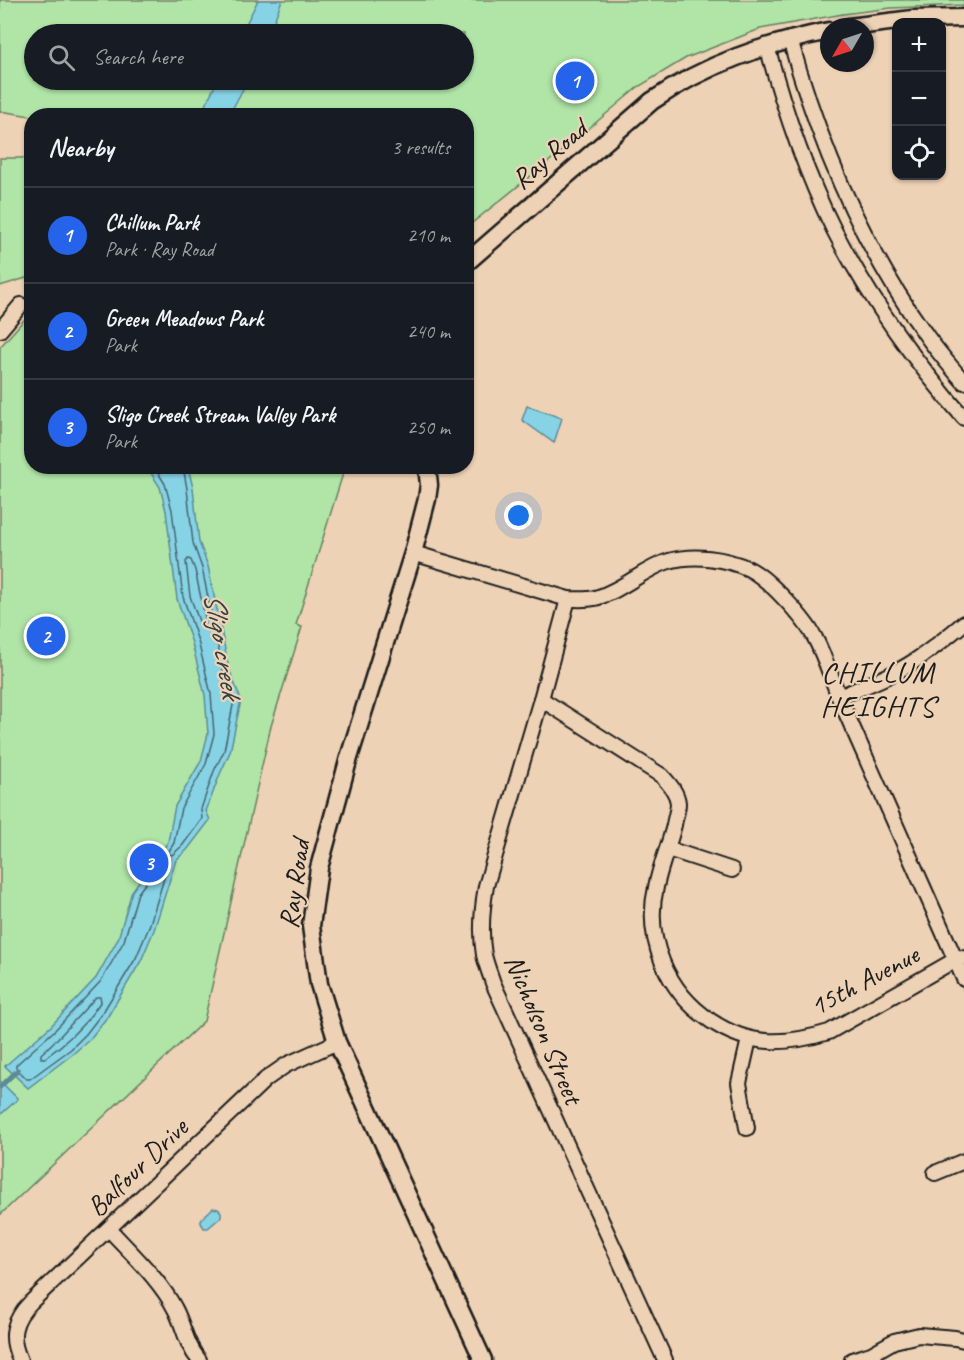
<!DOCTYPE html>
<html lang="en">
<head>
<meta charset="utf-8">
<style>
  :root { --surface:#171b24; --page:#20242c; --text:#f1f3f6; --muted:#9ea1a6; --line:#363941; --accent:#2563eb }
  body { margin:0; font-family:Caveat,sans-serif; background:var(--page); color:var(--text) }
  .controls { position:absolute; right:18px; top:18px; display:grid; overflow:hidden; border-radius:12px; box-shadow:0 2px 4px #0004 }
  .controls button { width:54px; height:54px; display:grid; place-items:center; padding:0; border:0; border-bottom:2px solid var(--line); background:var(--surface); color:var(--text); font:30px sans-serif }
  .compass { position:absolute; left:820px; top:18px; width:54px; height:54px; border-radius:50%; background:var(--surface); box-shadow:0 2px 4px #0004; rotate:231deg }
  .you { position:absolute; left:519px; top:516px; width:21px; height:21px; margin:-15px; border:4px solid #fff; border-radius:50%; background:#1a73e8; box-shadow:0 0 0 9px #1a73e833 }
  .badge { display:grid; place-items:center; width:39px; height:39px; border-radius:50%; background:var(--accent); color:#fff; font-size:20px; font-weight:700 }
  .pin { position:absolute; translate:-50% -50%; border:3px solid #fff; box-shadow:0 2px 6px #0006 }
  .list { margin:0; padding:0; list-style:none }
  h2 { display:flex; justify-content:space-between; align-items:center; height:78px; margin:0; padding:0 24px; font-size:26px }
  h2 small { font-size:20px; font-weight:400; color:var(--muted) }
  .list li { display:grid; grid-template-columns:39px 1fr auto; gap:18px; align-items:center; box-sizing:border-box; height:96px; padding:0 24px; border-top:2px solid var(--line) }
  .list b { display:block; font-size:22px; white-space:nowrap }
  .list p { margin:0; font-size:20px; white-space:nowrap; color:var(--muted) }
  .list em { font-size:20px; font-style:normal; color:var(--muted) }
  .icon { flex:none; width:33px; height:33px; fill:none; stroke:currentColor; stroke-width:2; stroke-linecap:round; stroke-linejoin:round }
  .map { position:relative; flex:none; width:964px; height:1360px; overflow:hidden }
  .search { position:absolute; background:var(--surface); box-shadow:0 2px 4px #0004; left:24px; top:24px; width:450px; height:66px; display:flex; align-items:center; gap:15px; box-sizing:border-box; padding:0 21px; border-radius:33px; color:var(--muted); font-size:22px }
  .panel { position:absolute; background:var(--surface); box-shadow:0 2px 4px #0004; left:24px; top:108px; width:450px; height:366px; border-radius:24px }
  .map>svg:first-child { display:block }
</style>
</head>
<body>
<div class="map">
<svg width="964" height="1360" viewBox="0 0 964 1360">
  <rect width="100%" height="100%" fill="#eed2b5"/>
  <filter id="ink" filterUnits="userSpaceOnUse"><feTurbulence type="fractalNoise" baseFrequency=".0167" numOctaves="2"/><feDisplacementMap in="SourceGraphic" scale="12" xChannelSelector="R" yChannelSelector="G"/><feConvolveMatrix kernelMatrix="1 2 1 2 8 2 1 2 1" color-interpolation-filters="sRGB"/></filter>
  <g filter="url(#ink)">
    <g fill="#b0e5a7" stroke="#668062" stroke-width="1.5" fill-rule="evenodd">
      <path d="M0,0H964V5L891,8L843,14L760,29L686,58L638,87L562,151L467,227L466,116H31L0,111ZM34,34H464V80H34Z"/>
      <path d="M31,153V278H26L0,286V158H26Z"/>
      <path d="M31,315L32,466L345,467L296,625L302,627L271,726L204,1021L0,1215V347L24,320H27Z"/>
    </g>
    <g fill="#87d3e6" stroke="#5c8a95" stroke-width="1.5">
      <path d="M258,0H282L269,34H241Z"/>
      <path d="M218,80H248L229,115H200Z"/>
      <path d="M527,406L562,418L554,443L522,420Z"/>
      <path d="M147,467H188L193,488L199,542L208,566L229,669L241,700L230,752L220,774L206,811L210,820L187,850L176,860L154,930L141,961L108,1016L90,1039L74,1053L28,1088L5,1066L51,1026L96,978L118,939L132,891L168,842L175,806L201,761L208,734L205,695L192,643L177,599L166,511L160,487Z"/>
      <path d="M0,1081L18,1099L0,1115Z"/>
      <path d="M213,1208L218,1209L221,1212V1217L208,1228H204L201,1223V1219Z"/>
    </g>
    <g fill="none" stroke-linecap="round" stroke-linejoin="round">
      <g stroke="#47656d" stroke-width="1.5">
        <path d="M154,466L165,484L172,510L183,597L198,641L211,694L214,734L206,764L181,808L174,843L169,851V854L172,855L182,846L202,819L201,809L214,771L224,751L234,700L223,671L202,568L193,543L187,489L183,466"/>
        <path d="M188,559L191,560L195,570L206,622L203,625L200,624L190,596L186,562Z"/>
        <path d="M167,855L169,856L170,859L149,927L136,958L103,1012L86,1034L71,1049L30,1079H27L16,1068V1065L55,1030L101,981L124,941L138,893Z"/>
        <path d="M96,997H100L101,1001C86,1025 67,1042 45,1058H41V1054L60,1036Z"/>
      </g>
      <path stroke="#5c8a95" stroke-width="4.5" d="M0,1087L18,1070"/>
      <defs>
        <g id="minor">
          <path d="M790,39C819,143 861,244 924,332C936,350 950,366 964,382"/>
          <path d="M767,46C784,109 805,172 834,230C869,298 914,361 964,418"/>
          <path d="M0,330L21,305"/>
          <path d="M413,553L568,599C577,599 586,600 595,598C622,591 643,569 669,561C694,554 725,558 749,569C769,579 805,619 815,638C825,657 831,677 839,697L964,979"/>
          <path d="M568,599L541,699L486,886C482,909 480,932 484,955C486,964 490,974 493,983L665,1360"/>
          <path d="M839,697C865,686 892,676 916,660C933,649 948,636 964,623"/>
          <path d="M541,699L662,776C669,784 677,792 678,803C678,810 675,818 674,825C669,846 660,866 656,887C644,938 667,992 711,1021C750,1047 786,1045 829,1032L955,960L962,958"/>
          <path d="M668,849L732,870"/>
          <path d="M747,1128L739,1083L749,1039"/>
          <path d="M935,1173L964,1161"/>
          <path d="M109,1229C131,1253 161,1281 175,1309C184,1326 186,1345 199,1360"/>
          <path d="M20,1360C9,1337 13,1320 31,1302L266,1079L286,1065L337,1042"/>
          <path d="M852,1360L871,1354L894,1341L919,1335L955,1338L964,1340"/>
        </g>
        <g id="tertiary">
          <path d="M849,27L913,19L964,18"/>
          <path d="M466,263L652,101C706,64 765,44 829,31"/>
          <path d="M427,466L429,485L427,499L413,553L348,761L319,868L311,926L319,984L337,1042L483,1360"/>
        </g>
      </defs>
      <use href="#minor" stroke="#1c1c1c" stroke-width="18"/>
      <use href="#tertiary" stroke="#1c1c1c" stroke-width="21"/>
      <use href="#minor" stroke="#eed2b5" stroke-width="14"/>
      <use href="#tertiary" stroke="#eed2b5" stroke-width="16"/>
    </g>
  </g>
  <g text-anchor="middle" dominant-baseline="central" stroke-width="4.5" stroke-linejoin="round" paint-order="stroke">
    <g font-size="28" fill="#1c1c1c" stroke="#eed2b5">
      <text transform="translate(549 154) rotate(-41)">Ray Road</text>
      <text transform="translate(294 884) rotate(-82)">Ray Road</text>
      <text transform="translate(864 980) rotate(-28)">15th Avenue</text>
      <text transform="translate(544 1029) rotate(67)">Nicholson Street</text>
      <text transform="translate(137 1167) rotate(-44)">Balfour Drive</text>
    </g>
    <g font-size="30" font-style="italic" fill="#314144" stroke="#eed2b5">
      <text transform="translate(223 645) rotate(80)">Sligo creek</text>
    </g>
    <g font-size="30" letter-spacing="1.5" fill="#1c1c1c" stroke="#eed2b5">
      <text x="878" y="672">CHILLUM<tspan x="878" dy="34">HEIGHTS</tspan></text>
    </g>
  </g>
</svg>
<div class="controls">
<button>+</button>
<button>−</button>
<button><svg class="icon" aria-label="locate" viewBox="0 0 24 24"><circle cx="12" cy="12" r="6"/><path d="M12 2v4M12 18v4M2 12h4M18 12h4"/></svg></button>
</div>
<svg class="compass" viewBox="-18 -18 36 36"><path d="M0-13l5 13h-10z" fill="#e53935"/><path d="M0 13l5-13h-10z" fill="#9ea1a6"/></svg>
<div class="you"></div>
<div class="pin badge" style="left:575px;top:81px">1</div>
<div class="pin badge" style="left:46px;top:636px">2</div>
<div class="pin badge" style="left:149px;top:863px">3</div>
<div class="search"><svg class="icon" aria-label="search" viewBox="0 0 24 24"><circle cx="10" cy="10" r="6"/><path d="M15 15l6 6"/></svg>Search here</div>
<section class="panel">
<h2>Nearby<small>3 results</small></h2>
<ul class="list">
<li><span class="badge">1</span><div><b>Chillum Park</b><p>Park · Ray Road</p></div><em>210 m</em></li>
<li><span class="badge">2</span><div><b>Green Meadows Park</b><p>Park</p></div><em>240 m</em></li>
<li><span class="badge">3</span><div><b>Sligo Creek Stream Valley Park</b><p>Park</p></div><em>250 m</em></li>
</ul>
</section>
</div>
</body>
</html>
